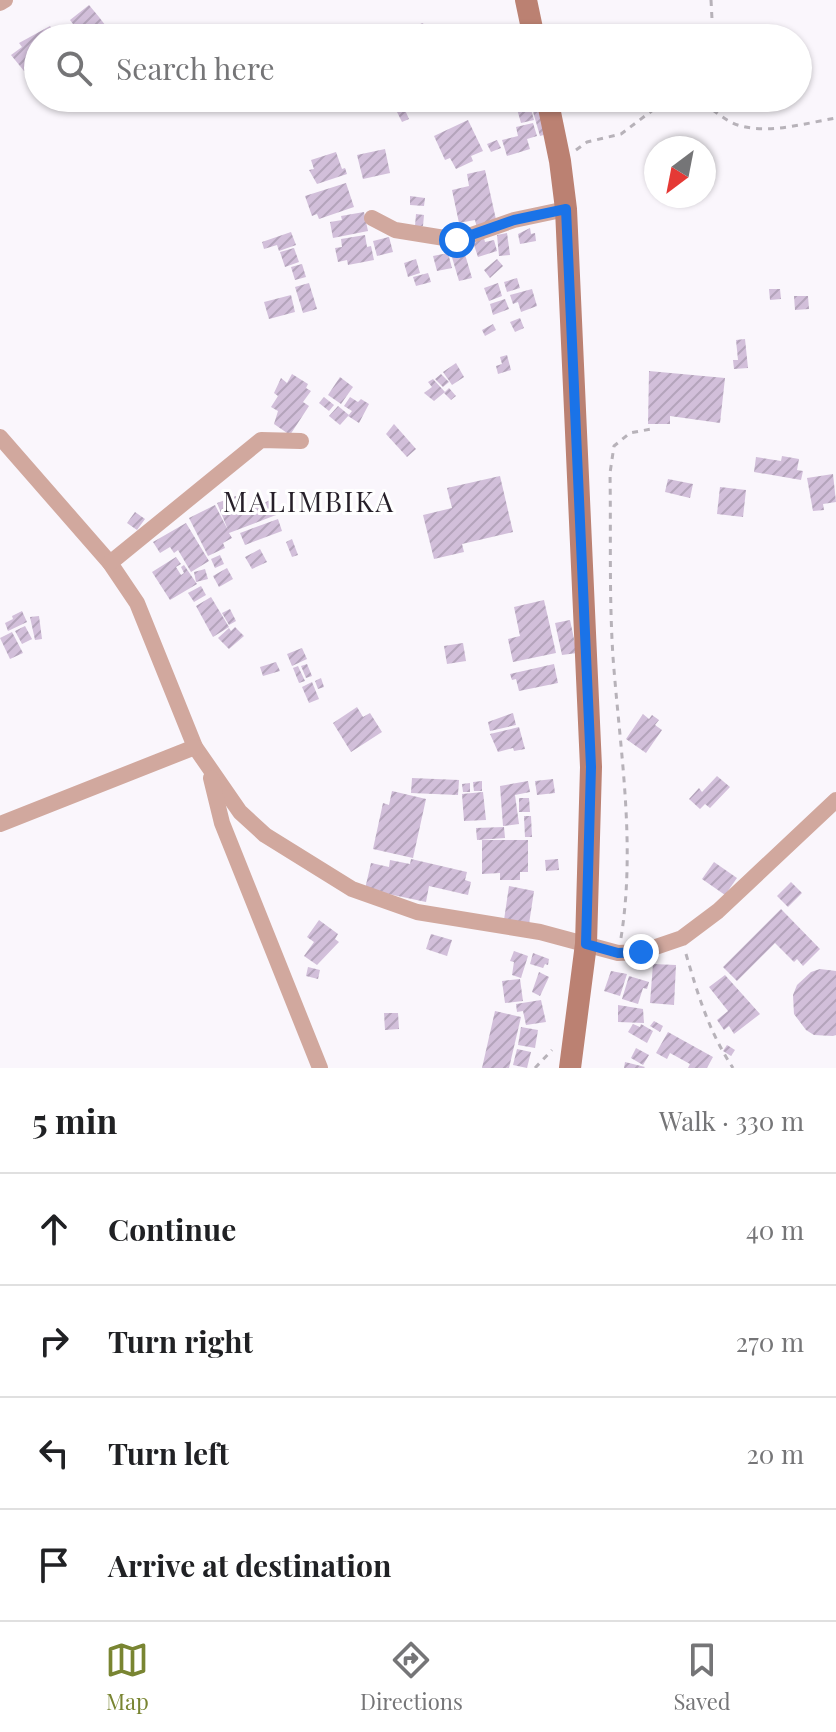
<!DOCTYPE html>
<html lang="en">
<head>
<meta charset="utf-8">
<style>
  :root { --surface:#fff; --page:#f2f2f2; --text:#202124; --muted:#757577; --line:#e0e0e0; --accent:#798532 }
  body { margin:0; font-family:"Playfair Display",serif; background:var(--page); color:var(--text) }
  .compass { position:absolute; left:644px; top:136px; width:72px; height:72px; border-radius:50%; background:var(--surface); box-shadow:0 2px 6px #0004; rotate:212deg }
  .stop { position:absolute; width:24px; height:24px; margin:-18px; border:6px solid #1a73e8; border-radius:50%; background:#fff }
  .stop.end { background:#1a73e8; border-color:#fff; box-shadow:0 2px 8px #0008 }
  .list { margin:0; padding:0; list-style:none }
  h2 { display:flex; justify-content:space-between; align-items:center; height:104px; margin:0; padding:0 32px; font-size:34px }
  h2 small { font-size:26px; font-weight:400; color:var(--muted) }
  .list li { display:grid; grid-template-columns:52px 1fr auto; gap:24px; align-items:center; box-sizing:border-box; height:112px; padding:0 32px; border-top:2px solid var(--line) }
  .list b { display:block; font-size:30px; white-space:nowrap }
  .list em { font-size:26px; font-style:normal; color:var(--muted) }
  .icon { flex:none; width:44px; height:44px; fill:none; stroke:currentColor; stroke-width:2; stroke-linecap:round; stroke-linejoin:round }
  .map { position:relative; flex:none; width:836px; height:1068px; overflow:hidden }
  .search { position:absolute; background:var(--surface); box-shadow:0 2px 6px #0004; left:24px; right:24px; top:24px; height:88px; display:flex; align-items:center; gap:20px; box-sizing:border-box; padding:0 28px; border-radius:44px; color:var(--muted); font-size:30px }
  .sheet { height:552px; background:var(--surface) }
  nav { display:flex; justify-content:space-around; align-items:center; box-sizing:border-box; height:112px; border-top:2px solid var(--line); background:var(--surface); font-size:22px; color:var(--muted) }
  nav a { display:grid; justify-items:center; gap:4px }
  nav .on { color:var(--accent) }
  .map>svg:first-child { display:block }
</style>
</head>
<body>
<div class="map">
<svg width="836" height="1068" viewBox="0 0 836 1068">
  <defs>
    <pattern id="building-hatch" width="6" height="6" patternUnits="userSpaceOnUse" patternTransform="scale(2)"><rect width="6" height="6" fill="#d2bfda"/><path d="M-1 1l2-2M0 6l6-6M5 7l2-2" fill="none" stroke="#b4a4bb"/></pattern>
  </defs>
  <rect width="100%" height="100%" fill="#faf6fc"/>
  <g fill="url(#building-hatch)">
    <path d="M89,5L99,17L115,38H65L61,32L73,24L70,20Z"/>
    <path d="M423,23L429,38H401L416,30L415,26Z"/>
    <path d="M50,26L59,38H38V61L24,71L11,55L22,47L19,43Z"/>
    <path d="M139,28L155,38H133Z"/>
    <path d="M390,98L407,100L411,108L405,110L409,119L402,122Z"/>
    <path d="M529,98H541L551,133L540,136Z"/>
    <path d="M530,106L534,120L521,123L517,109Z"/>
    <path d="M468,120L483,151L471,156L473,161L456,169L450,158L445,160L434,136Z"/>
    <path d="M533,123L537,136L527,139L530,149L507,156L502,140L518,136L516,127Z"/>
    <path d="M497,140L501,148L491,152L487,144Z"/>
    <path d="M385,149L390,173L363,179L357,155Z"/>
    <path d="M336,152L342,169L345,168L347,174L317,184L309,170L314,169L311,160Z"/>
    <path d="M485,170L497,224L477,228L475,220L459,223L452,190L469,186L467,174Z"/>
    <path d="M346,183L354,207L319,219L317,214L312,216L305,196Z"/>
    <path d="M410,196L425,198L424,206L410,205Z"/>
    <path d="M364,212L368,231L333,238L330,222L342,220L341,216Z"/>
    <path d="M416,214L424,215L423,226H415Z"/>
    <path d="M530,228L531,234L535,233L536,241L520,244L518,234Z"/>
    <path d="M291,232L296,245L279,251L277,245L264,249L262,242Z"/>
    <path d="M507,233L510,255L499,256L497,235Z"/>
    <path d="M365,235L367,247L371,246L374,260L348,265L347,260L338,262L335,248L342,247L341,239Z"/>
    <path d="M389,237L393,252L377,256L373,241Z"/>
    <path d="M484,238L485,242L494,240L497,251L478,257L473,242Z"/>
    <path d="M294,248L299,262L285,267L280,252Z"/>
    <path d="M464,251L472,278L459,281L451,254Z"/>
    <path d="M448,253L452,268L437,271L433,256Z"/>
    <path d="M416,259L420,273L408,277L404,263Z"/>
    <path d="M497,259L503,266L490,278L484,270Z"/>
    <path d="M302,264L306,277L295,280L291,267Z"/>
    <path d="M428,273L431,282L416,286L413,277Z"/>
    <path d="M517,278L520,288L507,292L504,282Z"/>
    <path d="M309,283L317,309L303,313L295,287Z"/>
    <path d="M498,283L502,296L489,301L484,288Z"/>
    <path d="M532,289L537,306L521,312L518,302L513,304L510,295Z"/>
    <path d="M769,289H780L781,299L770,300Z"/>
    <path d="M291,295L295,312L269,319L264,302Z"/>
    <path d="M794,296H808L809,309L795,310Z"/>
    <path d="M505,299L509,309L493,315L490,304Z"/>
    <path d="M520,318L524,328L515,332L510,322Z"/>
    <path d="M493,324L496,330L485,336L482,330Z"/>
    <path d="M745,339L748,368L734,369L733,360H738L736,340Z"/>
    <path d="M507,355L511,370L498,374L496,366L502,364L500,357Z"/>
    <path d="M456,363L464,377L452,385L443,372Z"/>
    <path d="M649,371L725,378L720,423L670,416V424H648Z"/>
    <path d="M292,374L308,384L306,388L311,391L303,402L309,406L290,435L274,424L278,411L271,407L278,396L274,393L281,378L287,383Z"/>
    <path d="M441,374L449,382L443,387L435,379Z"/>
    <path d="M340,377L353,387L341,404L328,395Z"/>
    <path d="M433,379L445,392L434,401L424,393L432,387L428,382Z"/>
    <path d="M449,388L456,396L451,400L444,393Z"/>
    <path d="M324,397L334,405L329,411L319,403Z"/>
    <path d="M350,397L358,402L361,399L369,404L359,423L348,416L352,411L344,406Z"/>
    <path d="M338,406L349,415L340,425L329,416Z"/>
    <path d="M394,424L416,449L407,457L386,434Z"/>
    <path d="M782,456L799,459L797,470L803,471L801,480L754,472L756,457L781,461Z"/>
    <path d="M833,474L836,502L823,504L824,510L813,511L807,478Z"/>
    <path d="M500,476L513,532L462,544L464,552L434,559L423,515L452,508L447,488Z"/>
    <path d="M668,479L693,484L690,498L665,492Z"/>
    <path d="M720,487L746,490L743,517L717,514Z"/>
    <path d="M236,496L243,513L270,500L276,515L229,533L232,538L223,543L225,548L208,556L189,518L215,505L228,530L217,503Z"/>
    <path d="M135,512L145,519L137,530L127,523Z"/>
    <path d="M278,519L282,531L245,545L240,533Z"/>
    <path d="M186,523L209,561L191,572L178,550L174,553L170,547L160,553L153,542Z"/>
    <path d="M292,539L298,555L292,557L286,542Z"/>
    <path d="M260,549L267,562L252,569L245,557Z"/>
    <path d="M220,555L224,564L215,568L211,559Z"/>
    <path d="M176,557L181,564L176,567L181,575L184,573L181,567L184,565L197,584L170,600L152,572Z"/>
    <path d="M227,568L233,579L219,587L213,576Z"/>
    <path d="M205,569L208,579L196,582L194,572Z"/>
    <path d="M201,586L206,595L194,602L188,593Z"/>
    <path d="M211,597L229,627L213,637L196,606Z"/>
    <path d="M544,600L556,653L513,662L508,639L520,636L514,607Z"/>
    <path d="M230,609L236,621L229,625L222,613Z"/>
    <path d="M22,611L27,622L8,631L5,623L13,619L12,616Z"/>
    <path d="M39,616L42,639L35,640L30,617Z"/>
    <path d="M570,620L577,653L562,655L555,623Z"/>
    <path d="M25,626L32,639L22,644L15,631Z"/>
    <path d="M235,627L244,636L229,649L218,638L229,628L231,631Z"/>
    <path d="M12,632L23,653L10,659L0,638Z"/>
    <path d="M463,643L466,661L447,664L444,646Z"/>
    <path d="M302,648L307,659L292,666L287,654Z"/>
    <path d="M276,662L280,671L263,676L260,667Z"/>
    <path d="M307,664L312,676L306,678L301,666Z"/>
    <path d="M554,664L558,683L519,691L516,679L512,680L510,674Z"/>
    <path d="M298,666L305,681L299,683L293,668Z"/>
    <path d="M321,678L324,687L318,689L315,681Z"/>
    <path d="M312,682L319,699L309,703L302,687Z"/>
    <path d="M357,707L363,717L370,713L382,732L351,752L333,723Z"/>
    <path d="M513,713L516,725L490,731L488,722Z"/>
    <path d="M643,714L649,719L652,715L659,720L655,725L662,730L646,753L626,739Z"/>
    <path d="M519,727L525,749L514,751L513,748L498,752L490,734Z"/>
    <path d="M717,776L730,787L710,808L705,804L700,809L689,799L699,788L702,792Z"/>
    <path d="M412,778L459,780L458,795L411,793Z"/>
    <path d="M553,779L555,793L537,795L535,781Z"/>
    <path d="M482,781V791H474L473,782Z"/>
    <path d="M528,781L530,792L515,795L519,824L503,826L500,786Z"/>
    <path d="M470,783V792H463L462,784Z"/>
    <path d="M392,791L426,799L413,858L373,849L383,803L389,805Z"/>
    <path d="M483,792L486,820L464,821L462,794Z"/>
    <path d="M519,798H529L530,812H519Z"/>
    <path d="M524,816H531L532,837H525Z"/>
    <path d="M504,827L505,838L477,840L476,828Z"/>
    <path d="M482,840H528V872H520V880H500V873L482,874Z"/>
    <path d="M411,859L467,872L465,880L471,882L468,895L429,886L426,902L365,889L371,863L389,867L390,860L410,864Z"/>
    <path d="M558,859L559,870L546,871L545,860Z"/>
    <path d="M714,862L737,878L725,895L702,879Z"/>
    <path d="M791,882L802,893L788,907L777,896Z"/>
    <path d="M509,886L534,891L529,924L504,920Z"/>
    <path d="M781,909L820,949L803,966L797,959L794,962L775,943L737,981L723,967Z"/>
    <path d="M319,920L338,934L335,939L339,942L317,965L304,956L314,942L307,937Z"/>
    <path d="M431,934L452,940L447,956L426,949Z"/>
    <path d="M514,951L528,956L521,978L512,975L514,962L510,961Z"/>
    <path d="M533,953L549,959L548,965L545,964L543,968L530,964Z"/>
    <path d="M653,964L676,965L674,1005L650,1003Z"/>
    <path d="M308,967L320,970L318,979L306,976Z"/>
    <path d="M820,969L836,971V1035L833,1036L814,1035L806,1030L794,1014L793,995L797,985L811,972Z"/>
    <path d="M611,971L627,974L620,996L604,991Z"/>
    <path d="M539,972L549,977L540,996L532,992Z"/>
    <path d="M725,975L760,1014L734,1034L729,1026L724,1030L717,1020L728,1011L709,987Z"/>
    <path d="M629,976L649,982L647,989L643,988L638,1004L622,999Z"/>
    <path d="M520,979L523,1001L505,1003L502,981Z"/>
    <path d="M541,1000L546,1022L526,1025L523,1011L517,1012L516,1004Z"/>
    <path d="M618,1005L643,1009L644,1023L618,1022Z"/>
    <path d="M495,1011L521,1017L509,1068H482Z"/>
    <path d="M384,1013H398L399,1029L385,1030Z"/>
    <path d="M654,1021L663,1026L660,1032L650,1026Z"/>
    <path d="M633,1024L640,1027L641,1024L653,1031L647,1043L628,1032Z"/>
    <path d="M521,1027L538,1030L535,1048L518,1045Z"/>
    <path d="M668,1032L713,1057L707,1068H688L690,1064L670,1053L667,1059L656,1053Z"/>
    <path d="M727,1045L735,1050L731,1056L723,1051Z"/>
    <path d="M636,1048L649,1055L643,1065L631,1058Z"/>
    <path d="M517,1049L531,1052L527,1068L513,1065Z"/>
    <path d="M625,1062L645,1067L644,1068H624Z"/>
  </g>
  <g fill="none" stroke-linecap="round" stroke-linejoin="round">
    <g stroke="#b7b2b9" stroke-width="3" stroke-dasharray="6 6" stroke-linecap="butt">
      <path d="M711,0L713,38"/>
      <path d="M692,98C709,104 724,122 741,126C771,134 806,123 836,118"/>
      <path d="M576,150L587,142L621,134L661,104L678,98"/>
      <path d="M621,938C636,844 620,751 613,657C609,596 611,534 610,473L614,446L630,433L651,429"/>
      <path d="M686,954C698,995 709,1032 733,1068"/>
      <path d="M535,1068L552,1050"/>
    </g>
    <g stroke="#d1a89e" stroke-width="16">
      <path d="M0,3L5,0"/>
      <path d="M372,218L395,230L457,240L514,220L566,209"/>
      <path d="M0,437L110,563L137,603L195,747L240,812L265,835L352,889L417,912L540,932L618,953L641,952L682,938L718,911L836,800"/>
      <path d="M110,563L261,440L301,441"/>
      <path d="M211,778L222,823L320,1068"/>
      <path d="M0,824L195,747"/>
    </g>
    <g stroke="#bb8172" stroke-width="22">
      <path d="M526,0L534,38"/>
      <path d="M547,98L560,161L566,209L591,767L586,944L570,1068"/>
    </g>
  </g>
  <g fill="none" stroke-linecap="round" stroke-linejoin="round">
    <path stroke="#1a73e8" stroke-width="10" d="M457,240L514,220L566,209L591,767L586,944L618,953L641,952"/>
  </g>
  <g text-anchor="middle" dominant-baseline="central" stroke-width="6" stroke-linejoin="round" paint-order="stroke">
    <g font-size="28" letter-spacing="2" fill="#261f29" stroke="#fff">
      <text x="309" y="500">MALIMBIKA</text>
    </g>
  </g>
</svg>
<svg class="compass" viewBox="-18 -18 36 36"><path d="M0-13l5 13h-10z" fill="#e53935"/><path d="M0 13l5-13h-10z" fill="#757577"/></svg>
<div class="stop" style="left:457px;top:240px"></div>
<div class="stop end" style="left:641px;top:952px"></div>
<div class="search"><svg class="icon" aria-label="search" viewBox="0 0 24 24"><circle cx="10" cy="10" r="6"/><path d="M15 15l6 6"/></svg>Search here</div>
</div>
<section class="sheet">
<h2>5 min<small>Walk · 330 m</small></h2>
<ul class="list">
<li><svg class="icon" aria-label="ahead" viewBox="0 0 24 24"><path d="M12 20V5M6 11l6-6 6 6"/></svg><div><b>Continue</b></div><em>40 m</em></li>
<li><svg class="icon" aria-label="right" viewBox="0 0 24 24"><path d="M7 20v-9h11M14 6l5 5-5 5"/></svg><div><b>Turn right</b></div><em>270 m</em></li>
<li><svg class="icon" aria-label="left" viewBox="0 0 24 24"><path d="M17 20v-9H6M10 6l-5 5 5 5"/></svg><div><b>Turn left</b></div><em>20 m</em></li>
<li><svg class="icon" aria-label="arrive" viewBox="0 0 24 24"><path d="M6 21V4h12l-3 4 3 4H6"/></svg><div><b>Arrive at destination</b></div></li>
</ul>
</section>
<nav>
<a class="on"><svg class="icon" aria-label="map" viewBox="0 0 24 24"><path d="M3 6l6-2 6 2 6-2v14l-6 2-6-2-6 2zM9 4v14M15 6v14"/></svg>Map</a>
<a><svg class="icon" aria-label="directions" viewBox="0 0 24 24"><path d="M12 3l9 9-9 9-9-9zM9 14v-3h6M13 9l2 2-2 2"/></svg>Directions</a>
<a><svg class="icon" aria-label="saved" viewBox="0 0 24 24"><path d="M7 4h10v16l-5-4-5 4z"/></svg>Saved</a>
</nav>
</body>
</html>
